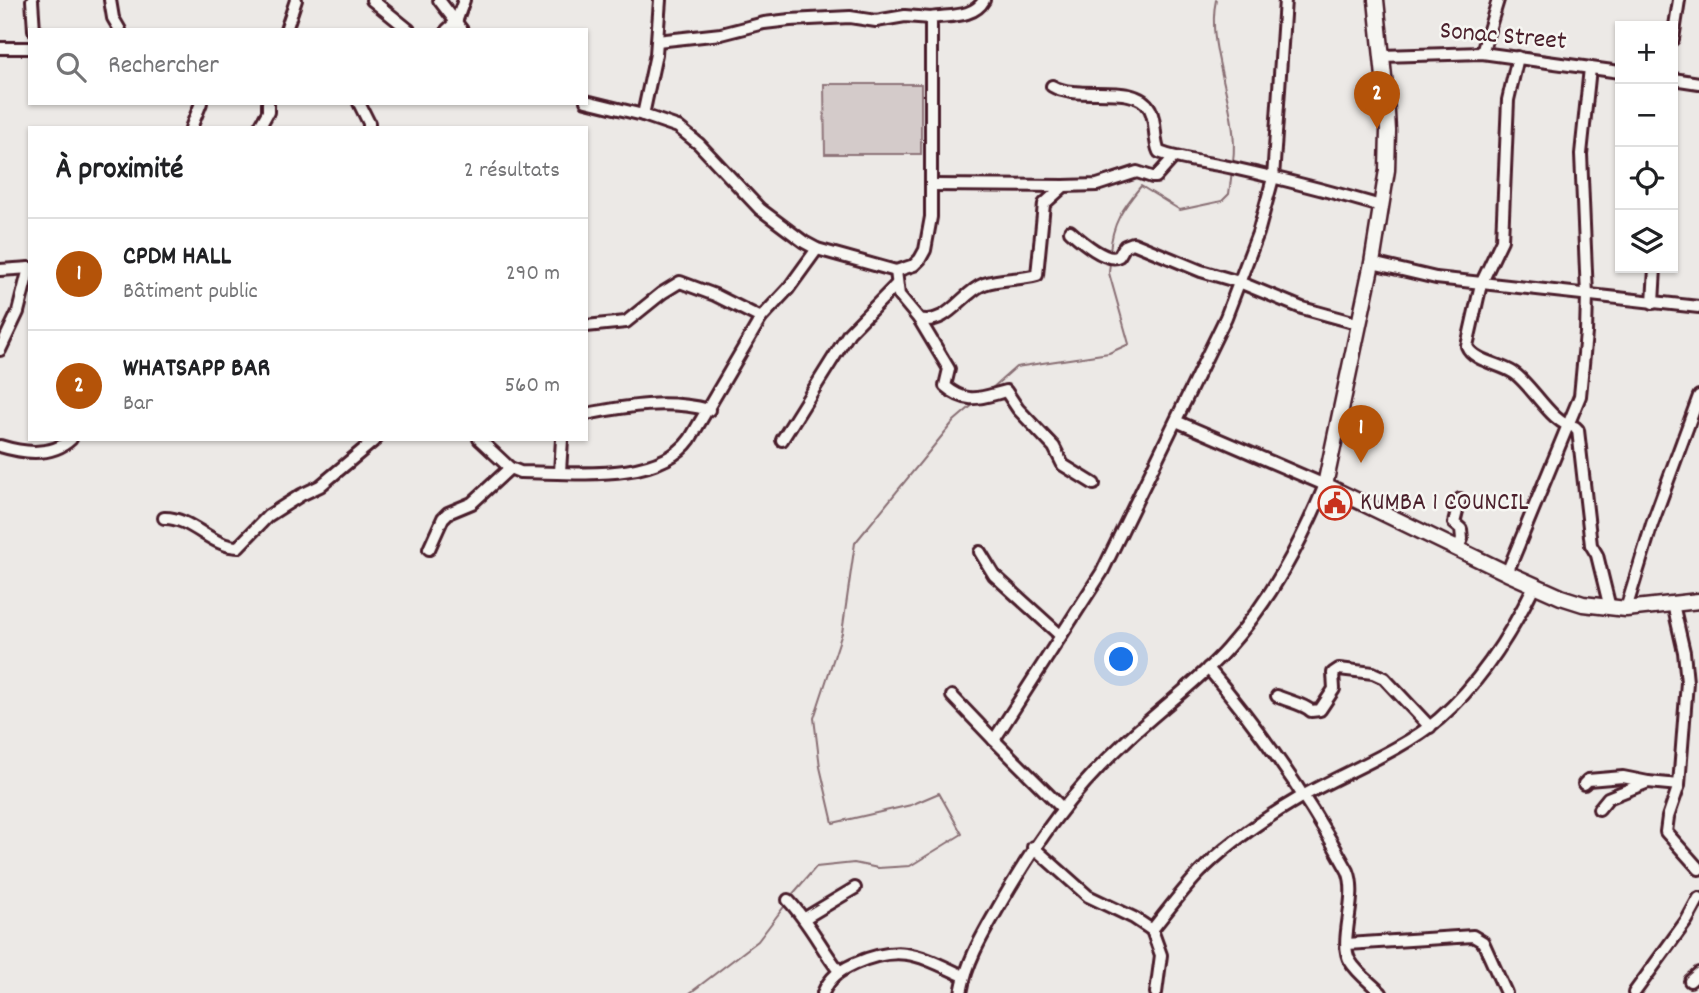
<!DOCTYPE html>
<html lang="fr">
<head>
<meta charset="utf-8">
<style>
  :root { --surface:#fff; --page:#f2f2f2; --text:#202124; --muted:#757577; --line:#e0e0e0; --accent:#b45309 }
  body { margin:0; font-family:Dekko,sans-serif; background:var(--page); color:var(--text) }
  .controls { position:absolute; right:21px; top:21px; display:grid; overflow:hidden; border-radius:0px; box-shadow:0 2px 5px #0004 }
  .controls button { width:63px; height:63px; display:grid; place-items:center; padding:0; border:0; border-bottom:2px solid var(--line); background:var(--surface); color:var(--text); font:35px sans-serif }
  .you { position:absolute; left:1122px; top:660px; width:24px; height:24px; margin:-18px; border:5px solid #fff; border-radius:50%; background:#1a73e8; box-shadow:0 0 0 10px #1a73e833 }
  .badge { display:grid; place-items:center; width:46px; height:46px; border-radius:50%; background:var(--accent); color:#fff; font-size:23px; font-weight:700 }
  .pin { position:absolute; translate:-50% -58px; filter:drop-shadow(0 2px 4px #0008) }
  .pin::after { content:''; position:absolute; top:37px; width:24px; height:21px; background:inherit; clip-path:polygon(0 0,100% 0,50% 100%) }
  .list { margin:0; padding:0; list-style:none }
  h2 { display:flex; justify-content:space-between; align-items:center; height:91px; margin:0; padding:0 28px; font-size:30px }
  h2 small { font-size:23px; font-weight:400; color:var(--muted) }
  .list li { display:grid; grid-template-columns:46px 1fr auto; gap:21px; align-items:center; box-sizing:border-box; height:112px; padding:0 28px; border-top:2px solid var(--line) }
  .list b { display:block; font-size:26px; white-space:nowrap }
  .list p { margin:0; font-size:23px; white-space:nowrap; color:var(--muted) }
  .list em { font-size:23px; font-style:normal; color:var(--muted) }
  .icon { flex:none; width:38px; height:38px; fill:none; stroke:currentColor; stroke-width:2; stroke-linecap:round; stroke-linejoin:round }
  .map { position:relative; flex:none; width:1699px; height:993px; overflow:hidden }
  .search { position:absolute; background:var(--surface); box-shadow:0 2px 5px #0004; left:28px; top:28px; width:560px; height:77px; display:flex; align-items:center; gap:18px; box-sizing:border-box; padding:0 24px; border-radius:0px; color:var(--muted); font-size:26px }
  .panel { position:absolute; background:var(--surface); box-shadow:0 2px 5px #0004; left:28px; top:126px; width:560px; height:315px; border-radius:0px }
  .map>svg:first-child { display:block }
</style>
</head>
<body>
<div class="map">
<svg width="1699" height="993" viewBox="0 0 1699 993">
  <rect width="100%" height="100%" fill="#ece9e6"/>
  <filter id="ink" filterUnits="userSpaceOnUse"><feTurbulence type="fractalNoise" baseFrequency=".0143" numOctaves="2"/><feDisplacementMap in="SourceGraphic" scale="14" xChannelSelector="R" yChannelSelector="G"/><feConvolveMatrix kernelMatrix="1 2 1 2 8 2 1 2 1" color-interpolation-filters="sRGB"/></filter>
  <g filter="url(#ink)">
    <path fill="#d4cbca" stroke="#8f757a" stroke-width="2" d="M824,84H921V154H825Z"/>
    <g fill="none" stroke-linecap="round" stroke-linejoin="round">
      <g stroke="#886e73" stroke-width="2">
        <path d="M1216,0C1205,49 1240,109 1233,162"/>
        <path d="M1110,252C1112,223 1123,208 1141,186L1180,210L1222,201L1229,194L1232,171"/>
        <path d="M990,390L1016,367L1109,353L1129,344L1109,273L1110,262"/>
        <path d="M791,896L816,867L854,863L878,868L910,866L962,834L939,793L911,805L833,823L820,767L814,718L842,633L855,543L954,421L975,403"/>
        <path d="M690,993L758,941L786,904"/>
      </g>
      <defs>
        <g id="minor">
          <path d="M32,0L34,30"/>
          <path d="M110,0L113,18L120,30"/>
          <path d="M372,0L409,30"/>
          <path d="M439,0L462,30"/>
          <path d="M286,30L296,0"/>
          <path d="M447,30L456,22L464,0"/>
          <path d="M1673,39L1679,0"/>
          <path d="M657,41L721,34L764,23L790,20L850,17L876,21L905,16L931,18"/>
          <path d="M0,48H30"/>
          <path d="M1482,53L1498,0"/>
          <path d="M1382,56L1482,53L1620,72"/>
          <path d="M1518,57L1508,100L1502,240L1481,284L1467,346C1473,361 1501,364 1514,373C1533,386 1553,426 1575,427L1578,430L1591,545L1597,555L1610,608"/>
          <path d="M1673,79L1699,83"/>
          <path d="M1052,86C1078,102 1135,81 1150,109C1157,123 1153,139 1159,152C1183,161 1208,162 1233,168C1283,179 1332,192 1381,206"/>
          <path d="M586,101L643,115L678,127L699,144L760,209L804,242L817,249L896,271L914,265L920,259L925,250L931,217V18C950,15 974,18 984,0"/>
          <path d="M359,103L369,123V128"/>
          <path d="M643,115L656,54L660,0"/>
          <path d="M191,128L201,103"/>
          <path d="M259,128L268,112V103"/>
          <path d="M932,185L1064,186"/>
          <path d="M1070,231C1078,238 1107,264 1119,256C1120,255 1124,247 1125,246L1133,243L1201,271L1239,282L1302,308L1360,324"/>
          <path d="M1372,263L1436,278L1699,307"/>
          <path d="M0,270L30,268"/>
          <path d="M896,271L899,295L919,319C948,326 961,293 984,284C1001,278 1020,280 1037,275L1044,204L1064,186L1097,185L1137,172L1152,177H1156L1174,157"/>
          <path d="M1653,303L1655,268"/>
          <path d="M919,319L949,369L945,386C967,405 980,398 1006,391L1018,409L1054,447L1063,465L1094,484"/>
          <path d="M586,326L626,322L662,293L680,282L715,295L761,318L788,289L817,249"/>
          <path d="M0,350L18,312L29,268"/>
          <path d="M586,414C628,406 667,399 709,410"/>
          <path d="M479,439L510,468L520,472C569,472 658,484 690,439L761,318"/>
          <path d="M782,440L849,333L897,284"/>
          <path d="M0,446C23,453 52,457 71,439"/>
          <path d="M560,472L562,439"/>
          <path d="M164,518C191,517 212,547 238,547L268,516L301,495L320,486L376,439"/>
          <path d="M429,549L443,518L448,513L472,503L510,468"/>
          <path d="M1457,550L1462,539L1461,529L1454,523L1460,499"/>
          <path d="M980,552L994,575L1060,635"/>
          <path d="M1507,573L1580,396L1586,333L1587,295L1581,154L1590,68"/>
          <path d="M1673,604L1684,652L1687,682L1679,785L1668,817L1666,832L1699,869"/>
          <path d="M1626,609L1652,524L1699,396"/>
          <path d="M1208,668C1261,731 1309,799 1348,871C1359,897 1338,941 1350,961C1357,973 1371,983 1381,993"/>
          <path d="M952,696L994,740"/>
          <path d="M1277,696C1287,701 1304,704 1311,711L1320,710L1334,689L1333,673L1339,669L1373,673L1384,678L1430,727"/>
          <path d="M1584,784L1588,780L1623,777L1648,782"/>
          <path d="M1062,808L994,740L1102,572L1226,317L1258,233L1273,178L1285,0"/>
          <path d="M1599,809L1608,798L1648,782L1679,785"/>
          <path d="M1033,847L1088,896L1134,918L1152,930C1167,911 1182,891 1199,873C1228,843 1265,818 1301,797C1343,773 1403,750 1439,719C1480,683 1511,634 1534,586"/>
          <path d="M788,900C809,922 821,948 839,971"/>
          <path d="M805,918L855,888"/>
          <path d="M1152,930L1161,955L1156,993"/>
          <path d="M1347,944L1473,936L1483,942L1506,993"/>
          <path d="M1690,981L1699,973"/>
          <path d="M823,993C830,977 839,971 854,964C902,943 920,956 964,976"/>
          <path d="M961,993C967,959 985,931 1002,901C1038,839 1072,791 1125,742C1158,710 1197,683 1227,649C1271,600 1300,545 1325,485L1176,421"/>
          <path d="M1634,993L1687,920L1699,898"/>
        </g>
        <path id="major" d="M1376,0L1386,96L1388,131L1387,170L1372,263L1325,485L1507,573L1561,597L1583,604L1626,609L1699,601"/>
      </defs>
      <use href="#minor" stroke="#4a1f2b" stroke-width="16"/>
      <use href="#major" stroke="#4a1f2b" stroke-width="19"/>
      <use href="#minor" stroke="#f6f6f2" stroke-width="10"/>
      <use href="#major" stroke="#f6f6f2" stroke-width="14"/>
    </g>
  </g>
  <defs>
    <symbol id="civic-ring" viewBox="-11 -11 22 22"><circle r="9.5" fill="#f6f6f2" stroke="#c8321e" stroke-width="1.5"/><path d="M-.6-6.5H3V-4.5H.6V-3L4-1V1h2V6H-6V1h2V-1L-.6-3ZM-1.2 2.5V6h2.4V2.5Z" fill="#c8321e"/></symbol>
  </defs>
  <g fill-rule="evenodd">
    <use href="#civic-ring" x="1316" y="484" width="38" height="38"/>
  </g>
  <g text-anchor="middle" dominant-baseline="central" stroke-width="5" stroke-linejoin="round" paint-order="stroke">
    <g font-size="26" fill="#4a1f2b" stroke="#f6f6f2">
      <text transform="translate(1503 37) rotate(5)">Sonac Street</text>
    </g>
    <g font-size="26" fill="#4a1f2b" stroke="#f6f6f2" text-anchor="start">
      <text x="1360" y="503">KUMBA 1 COUNCIL</text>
    </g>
  </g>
</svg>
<div class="controls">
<button>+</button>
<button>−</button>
<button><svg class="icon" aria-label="locate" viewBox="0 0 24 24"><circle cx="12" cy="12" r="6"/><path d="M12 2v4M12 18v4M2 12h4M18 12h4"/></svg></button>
<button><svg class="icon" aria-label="layers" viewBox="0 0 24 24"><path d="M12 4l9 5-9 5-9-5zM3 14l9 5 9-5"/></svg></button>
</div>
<div class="you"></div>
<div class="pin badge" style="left:1361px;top:463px">1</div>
<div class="pin badge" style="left:1377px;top:129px">2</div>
<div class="search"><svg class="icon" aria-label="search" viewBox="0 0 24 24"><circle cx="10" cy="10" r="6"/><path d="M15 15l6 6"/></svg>Rechercher</div>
<section class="panel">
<h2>À proximité<small>2 résultats</small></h2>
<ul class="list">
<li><span class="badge">1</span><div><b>CPDM HALL</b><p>Bâtiment public</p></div><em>290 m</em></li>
<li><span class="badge">2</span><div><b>WHATSAPP BAR</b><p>Bar</p></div><em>560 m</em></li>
</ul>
</section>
</div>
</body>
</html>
